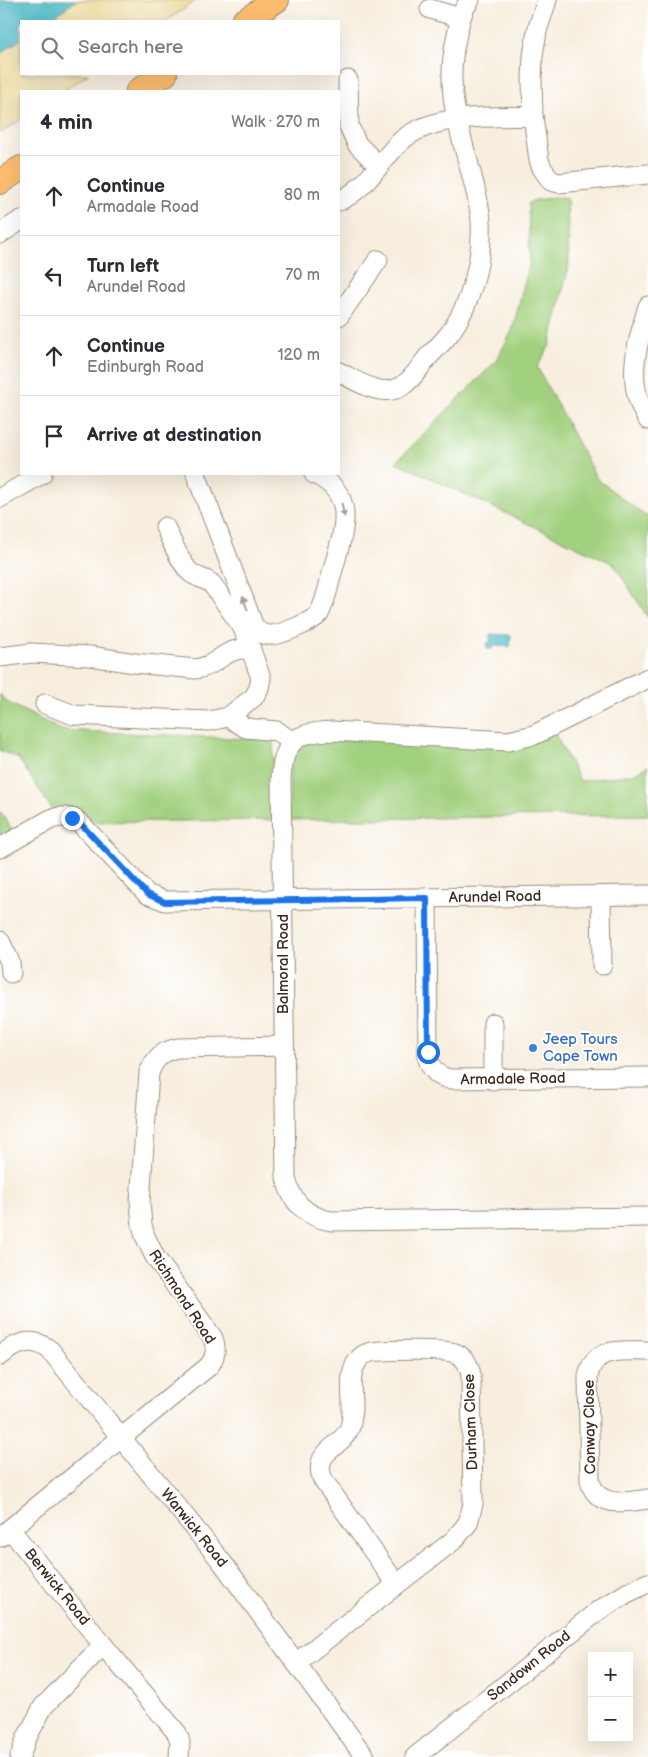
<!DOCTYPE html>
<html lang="en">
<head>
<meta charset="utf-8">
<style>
  :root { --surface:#fff; --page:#f2f2f3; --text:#2b2b33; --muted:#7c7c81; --line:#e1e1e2 }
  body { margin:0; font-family:"Balsamiq Sans",sans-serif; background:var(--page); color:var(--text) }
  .controls { position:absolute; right:15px; bottom:15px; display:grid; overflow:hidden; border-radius:0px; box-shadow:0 5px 20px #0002 }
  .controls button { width:45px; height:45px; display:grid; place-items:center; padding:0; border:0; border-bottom:1px solid var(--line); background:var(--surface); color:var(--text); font:25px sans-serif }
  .stop { position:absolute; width:15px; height:15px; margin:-11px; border:4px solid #1a73e8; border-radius:50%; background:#fff }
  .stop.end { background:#1a73e8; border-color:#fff; box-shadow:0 1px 5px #0008 }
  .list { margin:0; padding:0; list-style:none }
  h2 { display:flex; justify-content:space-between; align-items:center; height:65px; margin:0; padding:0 20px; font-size:21px }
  h2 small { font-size:16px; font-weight:400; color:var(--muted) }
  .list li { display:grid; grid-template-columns:32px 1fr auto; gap:15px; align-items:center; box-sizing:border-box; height:80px; padding:0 20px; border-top:1px solid var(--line) }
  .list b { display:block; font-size:19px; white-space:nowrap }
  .list p { margin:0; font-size:16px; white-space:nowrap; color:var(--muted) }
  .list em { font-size:16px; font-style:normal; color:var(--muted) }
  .icon { flex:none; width:28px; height:28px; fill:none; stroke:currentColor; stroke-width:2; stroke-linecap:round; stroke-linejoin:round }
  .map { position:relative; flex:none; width:648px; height:1757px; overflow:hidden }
  .search { position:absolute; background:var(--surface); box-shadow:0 5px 20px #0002; left:20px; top:20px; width:320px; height:55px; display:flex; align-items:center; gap:12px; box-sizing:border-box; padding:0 18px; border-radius:0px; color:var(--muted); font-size:19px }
  .panel { position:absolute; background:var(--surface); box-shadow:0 5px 20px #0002; left:20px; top:90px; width:320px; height:385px; border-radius:0px }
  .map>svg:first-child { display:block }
</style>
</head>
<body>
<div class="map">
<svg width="648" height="1757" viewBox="0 0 648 1757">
  <rect width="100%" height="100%" fill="#fff"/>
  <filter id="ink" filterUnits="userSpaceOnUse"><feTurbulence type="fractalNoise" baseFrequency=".02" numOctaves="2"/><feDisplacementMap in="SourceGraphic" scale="10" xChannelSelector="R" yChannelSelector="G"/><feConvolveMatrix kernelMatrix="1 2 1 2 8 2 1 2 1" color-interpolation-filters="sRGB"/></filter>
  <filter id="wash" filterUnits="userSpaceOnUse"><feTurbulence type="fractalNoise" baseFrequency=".0096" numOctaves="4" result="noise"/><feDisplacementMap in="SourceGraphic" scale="20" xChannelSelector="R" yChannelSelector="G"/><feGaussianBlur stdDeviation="1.12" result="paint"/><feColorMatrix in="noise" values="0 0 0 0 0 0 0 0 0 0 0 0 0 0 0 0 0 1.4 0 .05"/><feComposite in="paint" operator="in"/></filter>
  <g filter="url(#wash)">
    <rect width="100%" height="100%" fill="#f7eede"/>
    <g fill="#a1d07e" stroke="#6e7d4e">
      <path d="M562,197L567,199L569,265L550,345L537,367L597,479L644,515L648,516V618L614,564L396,462L496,361L512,331L530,261L528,203L535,200Z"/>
      <path d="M0,694L5,701L61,730L273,740L274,820L85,822L54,812L18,758L0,751Z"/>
      <path d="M554,732L580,781L633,774L648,766V815L289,820L290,757L305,741Z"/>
      <path d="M0,811L14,832L0,840Z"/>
    </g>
    <g fill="#eeda9e" stroke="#94825e">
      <path d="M77,0H197L166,21H47Z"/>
      <path d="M21,39V74H89L63,91H21V120L0,133V54Z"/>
    </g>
    <g fill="#4ab7c5" stroke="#427072">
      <path d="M0,0H77L47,21H21V39L0,54Z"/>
      <path d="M490,634L511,635L510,647L493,646L492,649H487V643H490Z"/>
    </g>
  </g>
  <g filter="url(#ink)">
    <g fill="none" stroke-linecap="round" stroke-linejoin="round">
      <defs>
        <g id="minor">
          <path d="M547,0L537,31L533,56L532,80L533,116L539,160L542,168L551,181L559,183L648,174"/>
          <path d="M430,9L461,18"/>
          <path d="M348,80L349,126L357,144L379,166"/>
          <path d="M339,201C366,189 379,163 399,143C431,112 491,118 533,116"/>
          <path d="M0,234L21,220"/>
          <path d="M648,306C637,345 624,383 648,420"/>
          <path d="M339,316L378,260"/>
          <path d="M339,372C357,381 382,399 402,386C412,380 420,367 427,358C435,350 443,342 450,333C472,302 483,258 481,221C479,198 471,173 465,151C454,112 447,79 456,39C459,25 461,11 470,0"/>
          <path d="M196,474L253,624C257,630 261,635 269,635C279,636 312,622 319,614C326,601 329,584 333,569C343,533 359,494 314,474"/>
          <path d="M0,498L42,474"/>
          <path d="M0,657L32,653L90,656L135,663L195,669C218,667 224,646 251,649"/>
          <path d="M648,678L534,735L508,741L332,731C296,732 283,741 281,779L286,1178C291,1202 307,1217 331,1221L648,1217"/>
          <path d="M45,704L74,715L209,721L228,717L254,697L259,688L261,678L243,628L212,584C206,579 198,578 191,573C182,566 170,538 165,527"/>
          <path d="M228,717L246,728L277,731L292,742"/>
          <path d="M0,848L51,819C62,816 69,816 80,823L147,894L165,901L648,895"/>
          <path d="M601,896L602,965"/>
          <path d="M427,898L428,1059C432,1071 439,1078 451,1079L648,1077"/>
          <path d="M0,941L10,962L11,973"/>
          <path d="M493,1023V1080"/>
          <path d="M648,1351C624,1351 593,1345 588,1377L590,1481C597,1509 626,1502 648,1499"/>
          <path d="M0,1356C16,1343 32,1336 50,1350L222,1562L365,1757"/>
          <path d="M10,1529L103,1645L177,1733L180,1742L179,1757"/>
          <path d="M0,1537L209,1366C216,1357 217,1349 213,1338L155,1257L145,1236L142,1225L140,1202L149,1073C155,1058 162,1051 178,1048L284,1046"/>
          <path d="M296,1663L454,1540L468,1523L473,1504L471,1376C470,1366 465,1357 455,1353C445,1349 384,1350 371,1352C368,1353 364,1354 361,1357C343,1374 357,1405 350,1427C342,1449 311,1450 323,1480L396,1584"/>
          <path d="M20,1757L26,1739L43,1707L103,1645"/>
          <path d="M415,1757L598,1611L627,1593L648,1583"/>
        </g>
        <g id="major">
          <path d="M244,21L277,0"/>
          <path d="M138,91L165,74"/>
          <path d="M0,182L21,168"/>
        </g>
      </defs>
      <use href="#minor" stroke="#998c7e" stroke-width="21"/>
      <use href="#major" stroke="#998c7e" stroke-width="26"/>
      <use href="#minor" stroke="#fff" stroke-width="19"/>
      <use href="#major" stroke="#fcbd6f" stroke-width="24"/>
    </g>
    <defs><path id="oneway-solid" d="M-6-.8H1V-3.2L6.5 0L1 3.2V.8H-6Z" transform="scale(1.25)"/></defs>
    <g fill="#a79f9a">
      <use href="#oneway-solid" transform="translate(343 510) rotate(78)"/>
      <use href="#oneway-solid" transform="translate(245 603) rotate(-111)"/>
    </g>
  </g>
  <g fill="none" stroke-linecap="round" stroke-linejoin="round" filter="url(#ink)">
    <path stroke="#1a73e8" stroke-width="6" d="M72,818L80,823L147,894L165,902L427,898L428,1052"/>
  </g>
  <circle fill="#3f7fe0" stroke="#fff" stroke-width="2" cx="533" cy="1048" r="5"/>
  <g text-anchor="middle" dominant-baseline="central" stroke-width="4" stroke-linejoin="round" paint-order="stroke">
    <g font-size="15" fill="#3b2a1e" stroke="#fff">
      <text transform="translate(495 897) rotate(-1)">Arundel Road</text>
      <text transform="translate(283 964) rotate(-90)">Balmoral Road</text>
      <text transform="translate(513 1079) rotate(-1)">Armadale Road</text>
      <text transform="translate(182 1297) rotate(57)">Richmond Road</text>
      <text transform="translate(471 1422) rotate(-92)">Durham Close</text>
      <text transform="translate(590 1427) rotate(-91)">Conway Close</text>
      <text transform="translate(194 1528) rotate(51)">Warwick Road</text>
      <text transform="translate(57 1587) rotate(51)">Berwick Road</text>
      <text transform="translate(529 1666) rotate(-39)">Sandown Road</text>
    </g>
    <g font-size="15" fill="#366cbe" stroke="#fff" text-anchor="start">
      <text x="543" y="1039">Jeep Tours<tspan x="543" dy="17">Cape Town</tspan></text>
    </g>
  </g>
</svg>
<div class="controls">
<button>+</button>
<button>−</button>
</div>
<div class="stop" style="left:428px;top:1052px"></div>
<div class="stop end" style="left:72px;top:818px"></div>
<div class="search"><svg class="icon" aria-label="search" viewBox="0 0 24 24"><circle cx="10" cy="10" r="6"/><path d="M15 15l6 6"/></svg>Search here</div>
<section class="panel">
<h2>4 min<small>Walk · 270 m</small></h2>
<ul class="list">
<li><svg class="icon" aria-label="ahead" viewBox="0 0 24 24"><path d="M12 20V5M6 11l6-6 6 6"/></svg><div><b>Continue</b><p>Armadale Road</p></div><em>80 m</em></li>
<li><svg class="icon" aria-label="left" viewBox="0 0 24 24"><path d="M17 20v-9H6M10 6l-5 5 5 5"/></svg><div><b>Turn left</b><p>Arundel Road</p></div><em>70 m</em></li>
<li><svg class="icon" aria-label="ahead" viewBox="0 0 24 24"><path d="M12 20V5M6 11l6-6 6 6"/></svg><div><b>Continue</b><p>Edinburgh Road</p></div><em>120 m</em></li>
<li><svg class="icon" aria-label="arrive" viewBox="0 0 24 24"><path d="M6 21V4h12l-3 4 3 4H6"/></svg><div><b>Arrive at destination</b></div></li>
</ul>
</section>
</div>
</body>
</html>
